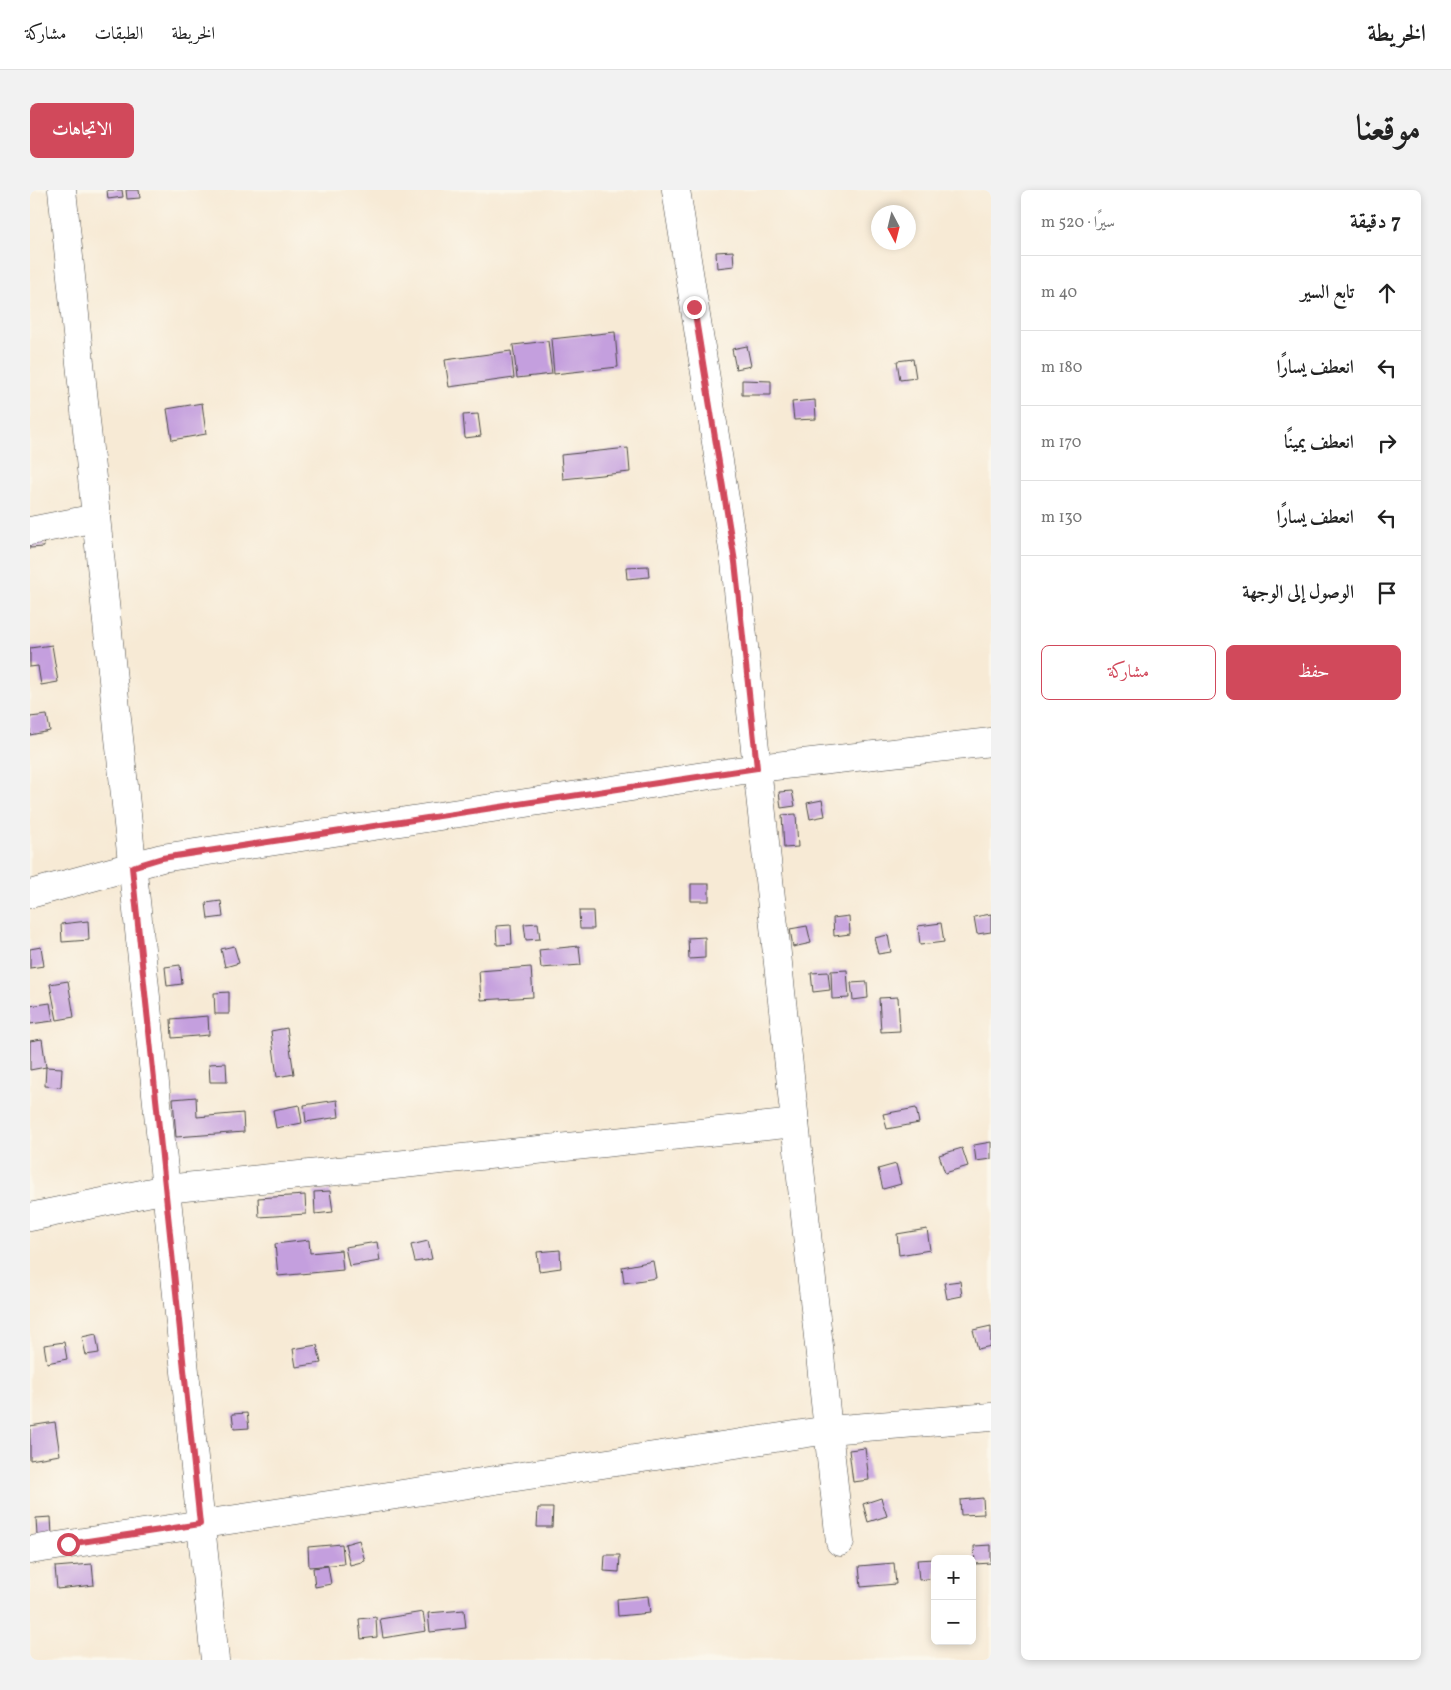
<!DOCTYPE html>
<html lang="ar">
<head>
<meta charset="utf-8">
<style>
  :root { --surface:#fff; --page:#f2f2f2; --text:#222; --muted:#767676; --line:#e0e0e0; --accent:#d1495b }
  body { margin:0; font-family:Vollkorn,Amiri,serif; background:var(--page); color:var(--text); direction:rtl }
  .controls { position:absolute; right:15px; bottom:15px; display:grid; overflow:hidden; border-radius:8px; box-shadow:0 2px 8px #0003 }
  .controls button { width:45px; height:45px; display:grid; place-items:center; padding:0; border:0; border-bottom:1px solid var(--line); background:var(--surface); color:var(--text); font:25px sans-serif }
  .compass { position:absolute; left:841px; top:15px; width:45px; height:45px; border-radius:50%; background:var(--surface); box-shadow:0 2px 8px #0003; rotate:173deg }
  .stop { position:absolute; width:15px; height:15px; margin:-11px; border:4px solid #d1495b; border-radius:50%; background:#fff }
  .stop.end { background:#d1495b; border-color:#fff; box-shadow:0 1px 5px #0008 }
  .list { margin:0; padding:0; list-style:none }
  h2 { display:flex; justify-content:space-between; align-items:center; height:65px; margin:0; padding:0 20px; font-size:21px }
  h2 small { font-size:16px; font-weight:400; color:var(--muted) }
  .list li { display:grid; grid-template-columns:32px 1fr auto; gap:15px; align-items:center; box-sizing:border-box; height:75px; padding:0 20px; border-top:1px solid var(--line) }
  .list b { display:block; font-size:19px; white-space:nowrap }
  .list em { font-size:16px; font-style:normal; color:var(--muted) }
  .actions { display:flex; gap:10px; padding:15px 20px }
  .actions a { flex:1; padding:11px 0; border:1px solid var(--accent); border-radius:8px; text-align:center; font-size:18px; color:var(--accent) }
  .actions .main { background:var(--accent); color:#fff }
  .icon { flex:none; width:28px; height:28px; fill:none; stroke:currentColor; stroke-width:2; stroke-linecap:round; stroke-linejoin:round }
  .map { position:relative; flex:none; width:961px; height:1470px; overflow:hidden; direction:ltr; border-radius:8px }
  header { display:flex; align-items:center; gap:30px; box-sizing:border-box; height:70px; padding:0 25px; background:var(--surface); border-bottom:1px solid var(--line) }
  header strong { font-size:24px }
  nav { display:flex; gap:28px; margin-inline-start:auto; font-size:18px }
  .intro { display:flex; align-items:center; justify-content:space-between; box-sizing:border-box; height:120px; padding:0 30px }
  h1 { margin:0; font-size:35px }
  .button { padding:12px 22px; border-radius:8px; background:var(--accent); color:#fff; font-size:18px; font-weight:700 }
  main { display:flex; gap:30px; padding:0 30px }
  aside { flex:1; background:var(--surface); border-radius:8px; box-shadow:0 2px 8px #0003 }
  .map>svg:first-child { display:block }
</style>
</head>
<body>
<header>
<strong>الخريطة</strong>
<nav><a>الخريطة</a><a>الطبقات</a><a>مشاركة</a></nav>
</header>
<div class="intro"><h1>موقعنا</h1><a class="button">الاتجاهات</a></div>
<main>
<aside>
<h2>7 دقيقة<small>سيرًا · 520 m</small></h2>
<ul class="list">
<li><svg class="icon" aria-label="ahead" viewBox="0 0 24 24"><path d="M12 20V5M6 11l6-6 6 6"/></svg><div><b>تابع السير</b></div><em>40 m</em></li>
<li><svg class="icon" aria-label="left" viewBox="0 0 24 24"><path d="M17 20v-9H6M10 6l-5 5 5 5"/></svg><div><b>انعطف يسارًا</b></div><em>180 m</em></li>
<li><svg class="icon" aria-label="right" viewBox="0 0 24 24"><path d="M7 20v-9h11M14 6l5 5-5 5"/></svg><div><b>انعطف يمينًا</b></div><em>170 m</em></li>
<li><svg class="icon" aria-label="left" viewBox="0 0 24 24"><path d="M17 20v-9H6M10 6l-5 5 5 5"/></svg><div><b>انعطف يسارًا</b></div><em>130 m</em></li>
<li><svg class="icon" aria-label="arrive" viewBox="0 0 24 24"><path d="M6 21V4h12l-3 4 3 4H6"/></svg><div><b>الوصول إلى الوجهة</b></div></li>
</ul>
<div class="actions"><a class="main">حفظ</a><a>مشاركة</a></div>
</aside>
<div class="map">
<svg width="961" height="1470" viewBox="0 0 961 1470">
  <rect width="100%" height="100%" fill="#fbf7ec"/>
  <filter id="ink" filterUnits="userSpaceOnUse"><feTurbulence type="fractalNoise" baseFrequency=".02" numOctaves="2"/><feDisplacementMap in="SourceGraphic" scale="10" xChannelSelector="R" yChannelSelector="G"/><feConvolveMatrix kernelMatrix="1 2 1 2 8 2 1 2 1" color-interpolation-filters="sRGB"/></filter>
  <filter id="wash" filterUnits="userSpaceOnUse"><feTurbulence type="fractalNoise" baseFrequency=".0096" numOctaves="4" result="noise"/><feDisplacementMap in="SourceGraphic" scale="20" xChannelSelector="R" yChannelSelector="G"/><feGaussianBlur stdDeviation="1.12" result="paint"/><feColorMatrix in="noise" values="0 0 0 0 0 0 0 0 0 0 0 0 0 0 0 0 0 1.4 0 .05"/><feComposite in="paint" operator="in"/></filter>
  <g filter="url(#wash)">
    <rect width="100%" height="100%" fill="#f7ead5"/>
    <g id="blocks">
      <g fill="#c49fde">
        <path d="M77,0H92L93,7L78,9Z"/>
        <path d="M96,0H109L110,8L97,9Z"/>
        <path d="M703,61L704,76L687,78L686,62Z"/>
        <path d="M585,142L588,177L524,184L521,149Z"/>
        <path d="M518,151L522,184L487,188L483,155Z"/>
        <path d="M717,156L721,176L706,179L702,159Z"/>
        <path d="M481,161L484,188L419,197L415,170Z"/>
        <path d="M883,169L886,188L870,190L867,171Z"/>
        <path d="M712,190L741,191V205H712Z"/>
        <path d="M785,210L786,229L764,230L762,212Z"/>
        <path d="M172,213L176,244L142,250L137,219Z"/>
        <path d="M448,224L451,246L435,248L433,225Z"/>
        <path d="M598,258L600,282L533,289L531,265Z"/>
        <path d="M12,340L14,357L0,358V341Z"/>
        <path d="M618,376L619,387L597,389L596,377Z"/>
        <path d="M22,455L28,492L11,495L8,476L0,477V458Z"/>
        <path d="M17,525L20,541L0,545V527Z"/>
        <path d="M762,601L765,616L751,618L749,602Z"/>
        <path d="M792,610L795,626L780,629L777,613Z"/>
        <path d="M766,624L768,657L754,658L752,625Z"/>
        <rect x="661" y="694" width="18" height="17"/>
        <path d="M191,711L193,727L178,729L176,713Z"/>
        <path d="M549,721H563L564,739H550Z"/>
        <path d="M961,724V742L947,744L944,727Z"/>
        <path d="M819,726L820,744L804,746L803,728Z"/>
        <path d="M58,731L59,750L32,752L31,734Z"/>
        <path d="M508,733L510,749L496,750L494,734Z"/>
        <path d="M911,733L914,752L890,755L888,736Z"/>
        <path d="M481,735L482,754L467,755L466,736Z"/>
        <path d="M777,736L781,753L763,757L760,739Z"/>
        <path d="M858,745L861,762L848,764L844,748Z"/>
        <path d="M675,747V768L659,769L658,748Z"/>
        <path d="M204,756L209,773L195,777L191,759Z"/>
        <path d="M549,756L551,775L511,778L509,760Z"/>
        <path d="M11,757L14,776L0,778V759Z"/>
        <path d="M150,775L152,794L137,796L135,777Z"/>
        <path d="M501,777L503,807L451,810L449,781Z"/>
        <path d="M817,780L819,808L802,809L801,781Z"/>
        <path d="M798,782L800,800L783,802L781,783Z"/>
        <path d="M38,791L44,827L27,830L20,794Z"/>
        <path d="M837,792L838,808L823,810L821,793Z"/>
        <path d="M199,802V824H185L184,803Z"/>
        <path d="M868,807L870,841L851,842L849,808Z"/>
        <path d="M20,813L23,831L0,834V816Z"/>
        <path d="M178,826L179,845L142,848L141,829Z"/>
        <path d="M257,838L264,884L247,887L241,841Z"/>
        <path d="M12,849L16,877L0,880V851Z"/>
        <path d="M196,873L197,892H180L179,874Z"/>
        <path d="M16,877L32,878L31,897L15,896Z"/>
        <path d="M166,907L167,927L213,923L214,942L146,947L143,909Z"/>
        <path d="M307,910L309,927L276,932L274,915Z"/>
        <path d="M269,915L272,933L246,938L243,920Z"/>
        <path d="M886,918L889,933L857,939L853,924Z"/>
        <path d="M961,952V969L946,971L944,955Z"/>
        <path d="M932,958L938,976L915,983L909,965Z"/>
        <path d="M866,974L871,994L853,999L848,979Z"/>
        <path d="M300,1001L303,1022L285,1024L284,1002Z"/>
        <path d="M275,1005L276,1024L229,1027L228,1008Z"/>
        <path d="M897,1039L900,1060L869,1065L867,1044Z"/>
        <path d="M279,1050L280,1063L311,1060L313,1080L248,1086L245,1054Z"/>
        <path d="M398,1051L402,1069L385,1072L381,1055Z"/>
        <path d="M347,1052L350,1071L319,1076L315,1057Z"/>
        <path d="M530,1060L531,1078L509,1081L507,1062Z"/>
        <path d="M623,1071L626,1088L594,1093L592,1077Z"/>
        <path d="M930,1091L932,1106L917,1109L914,1093Z"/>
        <path d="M961,1136V1156L948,1159L943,1140Z"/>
        <path d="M66,1144L69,1163L56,1165L52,1147Z"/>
        <path d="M34,1152L37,1169L17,1173L14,1155Z"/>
        <path d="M287,1155L291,1173L266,1177L263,1159Z"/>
        <path d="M217,1223L219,1238L204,1239L202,1224Z"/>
        <path d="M25,1232L30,1265L0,1270V1236Z"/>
        <path d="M835,1258L839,1290L823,1292L819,1260Z"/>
        <path d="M851,1308L857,1326L838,1332L833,1314Z"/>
        <path d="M953,1308L954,1324L931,1325L930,1310Z"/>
        <path d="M508,1318H523L522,1337H507Z"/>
        <path d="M21,1327L22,1345L7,1346L6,1328Z"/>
        <path d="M329,1350L335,1371L320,1375L315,1354Z"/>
        <path d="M312,1354L314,1374L279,1377L278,1357Z"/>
        <path d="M961,1355V1373L945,1374L944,1356Z"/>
        <path d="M575,1365H590L589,1382L574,1381Z"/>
        <path d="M905,1369V1388L889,1390L887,1370Z"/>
        <path d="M864,1373L866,1394L831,1397L829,1376Z"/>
        <path d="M62,1374L64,1395L27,1399L25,1377Z"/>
        <path d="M298,1376L301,1394L285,1397L283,1378Z"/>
        <path d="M618,1406L620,1423L588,1426L587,1409Z"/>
        <path d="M434,1420L436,1438L400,1442L398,1423Z"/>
        <path d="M393,1422L396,1441L353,1448L350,1429Z"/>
        <path d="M346,1427L347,1447L331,1449L329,1429Z"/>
      </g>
    </g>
  </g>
  <g filter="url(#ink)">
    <use href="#blocks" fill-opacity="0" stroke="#4a4844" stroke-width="1"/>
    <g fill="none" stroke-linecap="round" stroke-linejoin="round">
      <defs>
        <g id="street">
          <path d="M32,0L185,1470"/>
          <path d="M646,0L705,372L810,1352"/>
          <path d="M0,341L66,328"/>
          <path d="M0,704L132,668L727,578L961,552"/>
          <path d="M0,1027L136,999L765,933"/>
          <path d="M0,1360L798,1240L961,1227"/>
        </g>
      </defs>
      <use href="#street" stroke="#4a4844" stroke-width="29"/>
      <use href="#street" stroke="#fff" stroke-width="28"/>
    </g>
  </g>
  <g fill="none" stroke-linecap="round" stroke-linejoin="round" filter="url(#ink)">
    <path stroke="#d1495b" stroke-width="6" d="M38,1354L170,1334L102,677L132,668L727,578L705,372L664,117"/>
  </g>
</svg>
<div class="controls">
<button>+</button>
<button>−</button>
</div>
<svg class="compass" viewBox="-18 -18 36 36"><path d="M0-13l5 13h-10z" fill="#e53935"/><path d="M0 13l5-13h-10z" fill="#767676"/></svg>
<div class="stop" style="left:38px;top:1354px"></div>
<div class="stop end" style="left:664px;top:117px"></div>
</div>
</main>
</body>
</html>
